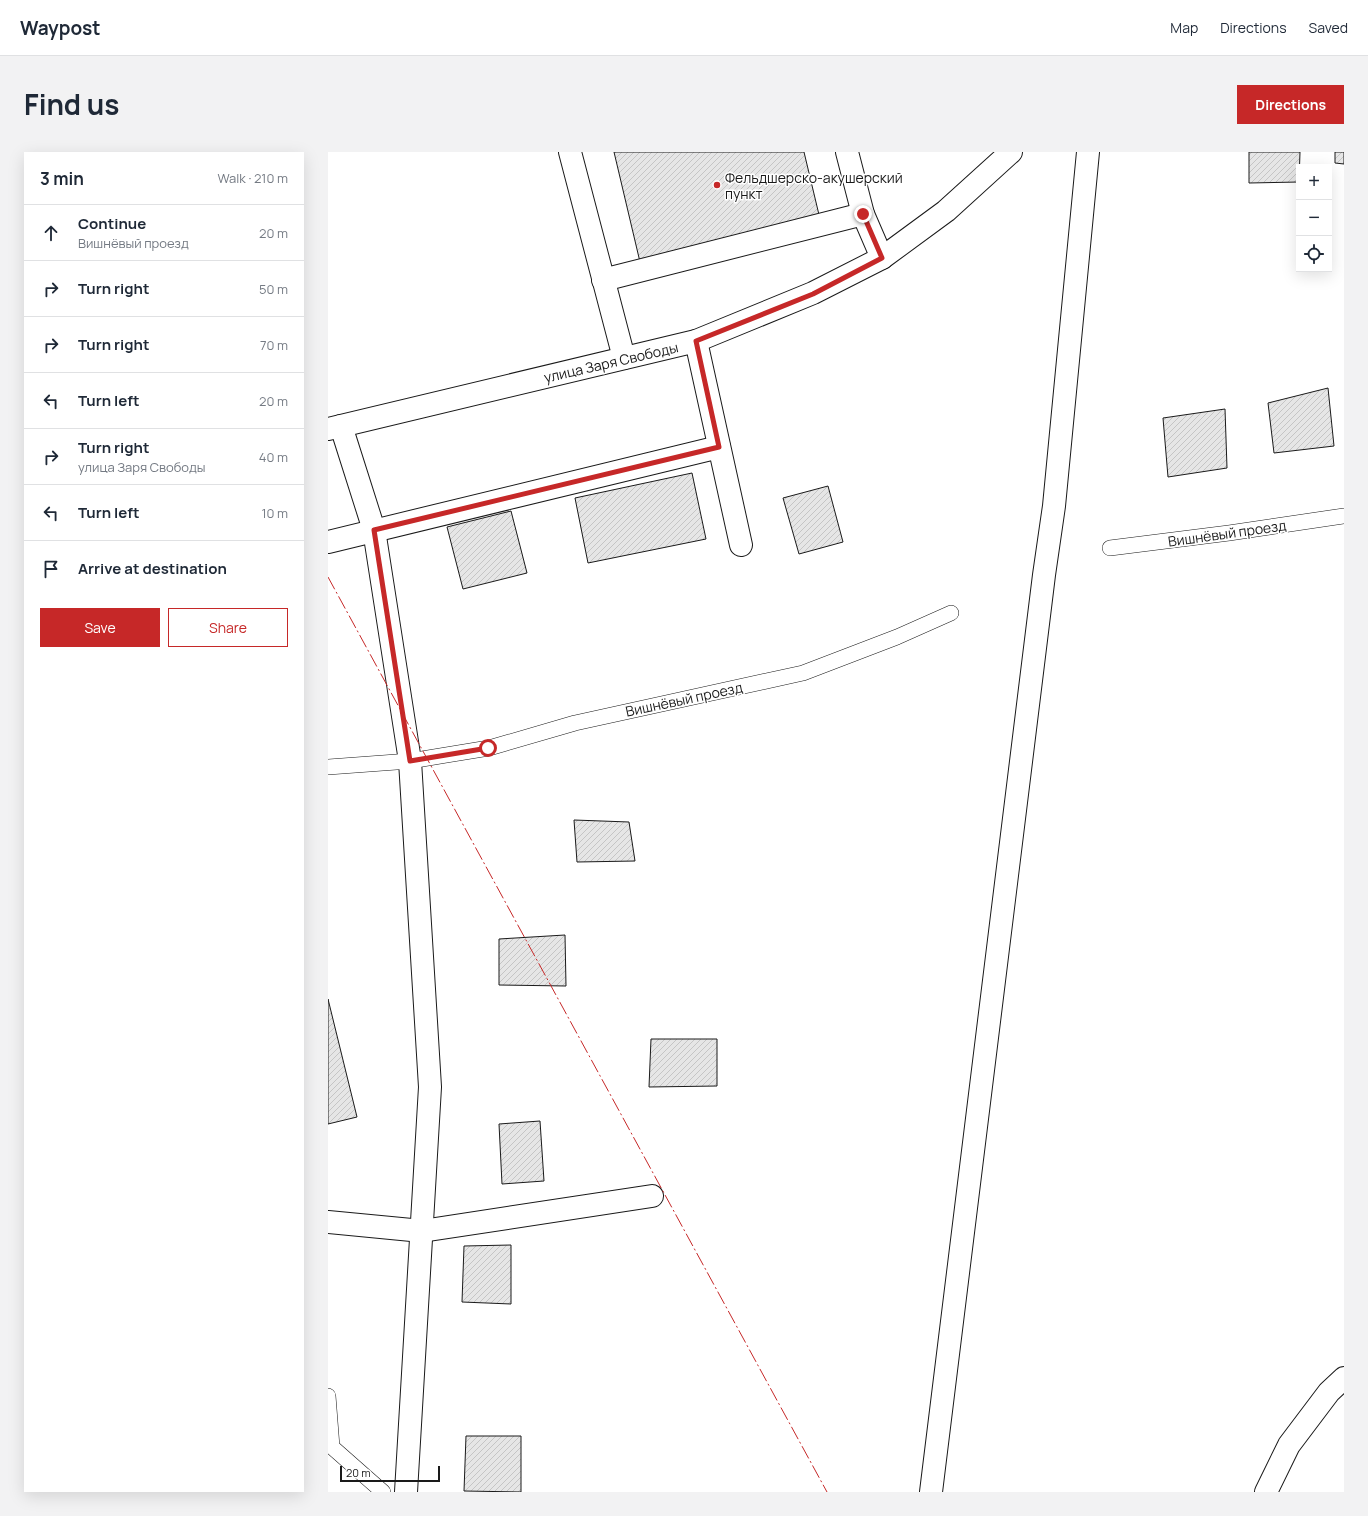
<!DOCTYPE html>
<html lang="en">
<head>
<meta charset="utf-8">
<style>
  :root { --surface:#fff; --page:#f2f2f3; --text:#1f2937; --muted:#747a83; --line:#e0e1e3; --accent:#c62828 }
  body { margin:0; font-family:Manrope,sans-serif; background:var(--page); color:var(--text) }
  .controls { position:absolute; right:12px; top:12px; display:grid; overflow:hidden; border-radius:0px; box-shadow:0 4px 16px #0002 }
  .controls button { width:36px; height:36px; display:grid; place-items:center; padding:0; border:0; border-bottom:1px solid var(--line); background:var(--surface); color:var(--text); font:20px sans-serif }
  .scale { position:absolute; left:12px; bottom:10px; width:100px; box-sizing:border-box; padding-left:4px; border:2px solid #1a1a1a; border-top:0; font-size:11px; line-height:14px; white-space:nowrap; color:#1a1a1a; -webkit-text-stroke:3px #fff; paint-order:stroke }
  .stop { position:absolute; width:12px; height:12px; margin:-9px; border:3px solid #c62828; border-radius:50%; background:#fff }
  .stop.end { background:#c62828; border-color:#fff; box-shadow:0 1px 4px #0008 }
  .list { margin:0; padding:0; list-style:none }
  h2 { display:flex; justify-content:space-between; align-items:center; height:52px; margin:0; padding:0 16px; font-size:17px }
  h2 small { font-size:13px; font-weight:400; color:var(--muted) }
  .list li { display:grid; grid-template-columns:26px 1fr auto; gap:12px; align-items:center; box-sizing:border-box; height:56px; padding:0 16px; border-top:1px solid var(--line) }
  .list b { display:block; font-size:15px; white-space:nowrap }
  .list p { margin:0; font-size:13px; white-space:nowrap; color:var(--muted) }
  .list em { font-size:13px; font-style:normal; color:var(--muted) }
  .actions { display:flex; gap:8px; padding:12px 16px }
  .actions a { flex:1; padding:9px 0; border:1px solid var(--accent); border-radius:0px; text-align:center; font-size:14px; color:var(--accent) }
  .actions .main { background:var(--accent); color:#fff }
  .icon { flex:none; width:22px; height:22px; fill:none; stroke:currentColor; stroke-width:2; stroke-linecap:round; stroke-linejoin:round }
  .map { position:relative; flex:none; width:1016px; height:1340px; overflow:hidden; border-radius:0px }
  header { display:flex; align-items:center; gap:24px; box-sizing:border-box; height:56px; padding:0 20px; background:var(--surface); border-bottom:1px solid var(--line) }
  header strong { font-size:19px }
  nav { display:flex; gap:22px; margin-inline-start:auto; font-size:14px }
  .intro { display:flex; align-items:center; justify-content:space-between; box-sizing:border-box; height:96px; padding:0 24px }
  h1 { margin:0; font-size:28px }
  .button { padding:10px 18px; border-radius:0px; background:var(--accent); color:#fff; font-size:14px; font-weight:700 }
  main { display:flex; gap:24px; padding:0 24px }
  aside { flex:1; background:var(--surface); border-radius:0px; box-shadow:0 4px 16px #0002 }
  .map>svg:first-child { display:block }
</style>
</head>
<body>
<header>
<strong>Waypost</strong>
<nav><a>Map</a><a>Directions</a><a>Saved</a></nav>
</header>
<div class="intro"><h1>Find us</h1><a class="button">Directions</a></div>
<main>
<aside>
<h2>3 min<small>Walk · 210 m</small></h2>
<ul class="list">
<li><svg class="icon" aria-label="ahead" viewBox="0 0 24 24"><path d="M12 20V5M6 11l6-6 6 6"/></svg><div><b>Continue</b><p>Вишнёвый проезд</p></div><em>20 m</em></li>
<li><svg class="icon" aria-label="right" viewBox="0 0 24 24"><path d="M7 20v-9h11M14 6l5 5-5 5"/></svg><div><b>Turn right</b></div><em>50 m</em></li>
<li><svg class="icon" aria-label="right" viewBox="0 0 24 24"><path d="M7 20v-9h11M14 6l5 5-5 5"/></svg><div><b>Turn right</b></div><em>70 m</em></li>
<li><svg class="icon" aria-label="left" viewBox="0 0 24 24"><path d="M17 20v-9H6M10 6l-5 5 5 5"/></svg><div><b>Turn left</b></div><em>20 m</em></li>
<li><svg class="icon" aria-label="right" viewBox="0 0 24 24"><path d="M7 20v-9h11M14 6l5 5-5 5"/></svg><div><b>Turn right</b><p>улица Заря Свободы</p></div><em>40 m</em></li>
<li><svg class="icon" aria-label="left" viewBox="0 0 24 24"><path d="M17 20v-9H6M10 6l-5 5 5 5"/></svg><div><b>Turn left</b></div><em>10 m</em></li>
<li><svg class="icon" aria-label="arrive" viewBox="0 0 24 24"><path d="M6 21V4h12l-3 4 3 4H6"/></svg><div><b>Arrive at destination</b></div></li>
</ul>
<div class="actions"><a class="main">Save</a><a>Share</a></div>
</aside>
<div class="map">
<svg width="1016" height="1340" viewBox="0 0 1016 1340">
  <defs>
    <pattern id="building-hatch" width="6" height="6" patternUnits="userSpaceOnUse"><rect width="6" height="6" fill="#e6e6e6"/><path d="M-1 1l2-2M0 6l6-6M5 7l2-2" fill="none" stroke="#c5c5c5"/></pattern>
  </defs>
  <rect width="100%" height="100%" fill="#fff"/>
  <g fill="url(#building-hatch)" stroke="#1a1a1a">
    <path d="M286,0H476L492,67L312,110Z"/>
    <path d="M921,0H972L971,30L921,31Z"/>
    <path d="M1007,0H1016V12L1007,11Z"/>
    <path d="M1000,236L1006,294L946,301L940,251Z"/>
    <path d="M897,257L899,316L840,325L835,266Z"/>
    <path d="M364,321L378,387L260,411L247,346Z"/>
    <path d="M500,334L515,390L471,402L455,346Z"/>
    <path d="M183,359L199,421L135,437L119,375Z"/>
    <path d="M246,668L301,670L307,709L249,710Z"/>
    <path d="M237,783L238,834L171,833V787Z"/>
    <path d="M0,847L29,965L0,972Z"/>
    <path d="M323,887H389V934L321,935Z"/>
    <path d="M212,969L216,1029L174,1032L171,972Z"/>
    <path d="M183,1093V1152L134,1150L136,1094Z"/>
    <path d="M138,1284H193V1340L136,1339Z"/>
  </g>
  <g fill="none" stroke-linecap="round" stroke-linejoin="round">
    <defs>
      <g id="service">
        <path d="M782,396L901,381L1016,364"/>
        <path d="M0,615L82,609L161,596L247,571L475,521L569,485L623,461"/>
        <path d="M0,1244L4,1295L55,1340"/>
      </g>
      <g id="minor">
        <path d="M242,0L296,206"/>
        <path d="M519,0L535,62L554,106"/>
        <path d="M275,128L535,62"/>
        <path d="M368,189L413,393"/>
        <path d="M13,274L46,378L82,609L102,935L78,1340"/>
        <path d="M0,390L391,295"/>
        <path d="M0,1070L94,1079L324,1044"/>
      </g>
      <g id="tertiary">
        <path d="M0,277L368,189L485,141L554,106L618,59L683,0"/>
        <path d="M938,1340L961,1293L1001,1240L1016,1226"/>
      </g>
      <path id="primary" d="M603,1340L716,423L726,354L760,0"/>
    </defs>
    <use href="#service" stroke="#1a1a1a" stroke-width="16"/>
    <use href="#minor" stroke="#1a1a1a" stroke-width="24"/>
    <use href="#tertiary" stroke="#1a1a1a" stroke-width="24"/>
    <use href="#primary" stroke="#1a1a1a" stroke-width="24"/>
    <use href="#service" stroke="#fff" stroke-width="15"/>
    <use href="#minor" stroke="#fff" stroke-width="22"/>
    <use href="#tertiary" stroke="#fff" stroke-width="22"/>
    <use href="#primary" stroke="#fff" stroke-width="22"/>
    <path stroke="#c62828" stroke-width="1" stroke-dasharray="14 3 2 3" stroke-linecap="butt" d="M0,425L499,1340"/>
  </g>
  <g fill="none" stroke-linecap="round" stroke-linejoin="round">
    <path stroke="#c62828" stroke-width="5" d="M160,596L82,609L46,378L391,295L368,189L485,142L554,106L535,62"/>
  </g>
  <circle fill="#c62828" stroke="#fff" stroke-width="1.5" cx="389" cy="33" r="4"/>
  <g text-anchor="middle" dominant-baseline="central" stroke-width="3" stroke-linejoin="round" paint-order="stroke">
    <g font-size="14" fill="#1a1a1a" stroke="#fff" text-anchor="start">
      <text x="397" y="25">Фельдшерско-акушерский<tspan x="397" dy="16">пункт</tspan></text>
    </g>
    <g font-size="14" fill="#1a1a1a" stroke="#fff">
      <text transform="translate(283 210) rotate(-13)">улица Заря Свободы</text>
      <text transform="translate(899 381) rotate(-8)">Вишнёвый проезд</text>
      <text transform="translate(356 547) rotate(-12)">Вишнёвый проезд</text>
    </g>
  </g>
</svg>
<div class="controls">
<button>+</button>
<button>−</button>
<button><svg class="icon" aria-label="locate" viewBox="0 0 24 24"><circle cx="12" cy="12" r="6"/><path d="M12 2v4M12 18v4M2 12h4M18 12h4"/></svg></button>
</div>
<div class="scale">20 m</div>
<div class="stop" style="left:160px;top:596px"></div>
<div class="stop end" style="left:535px;top:62px"></div>
</div>
</main>
</body>
</html>
